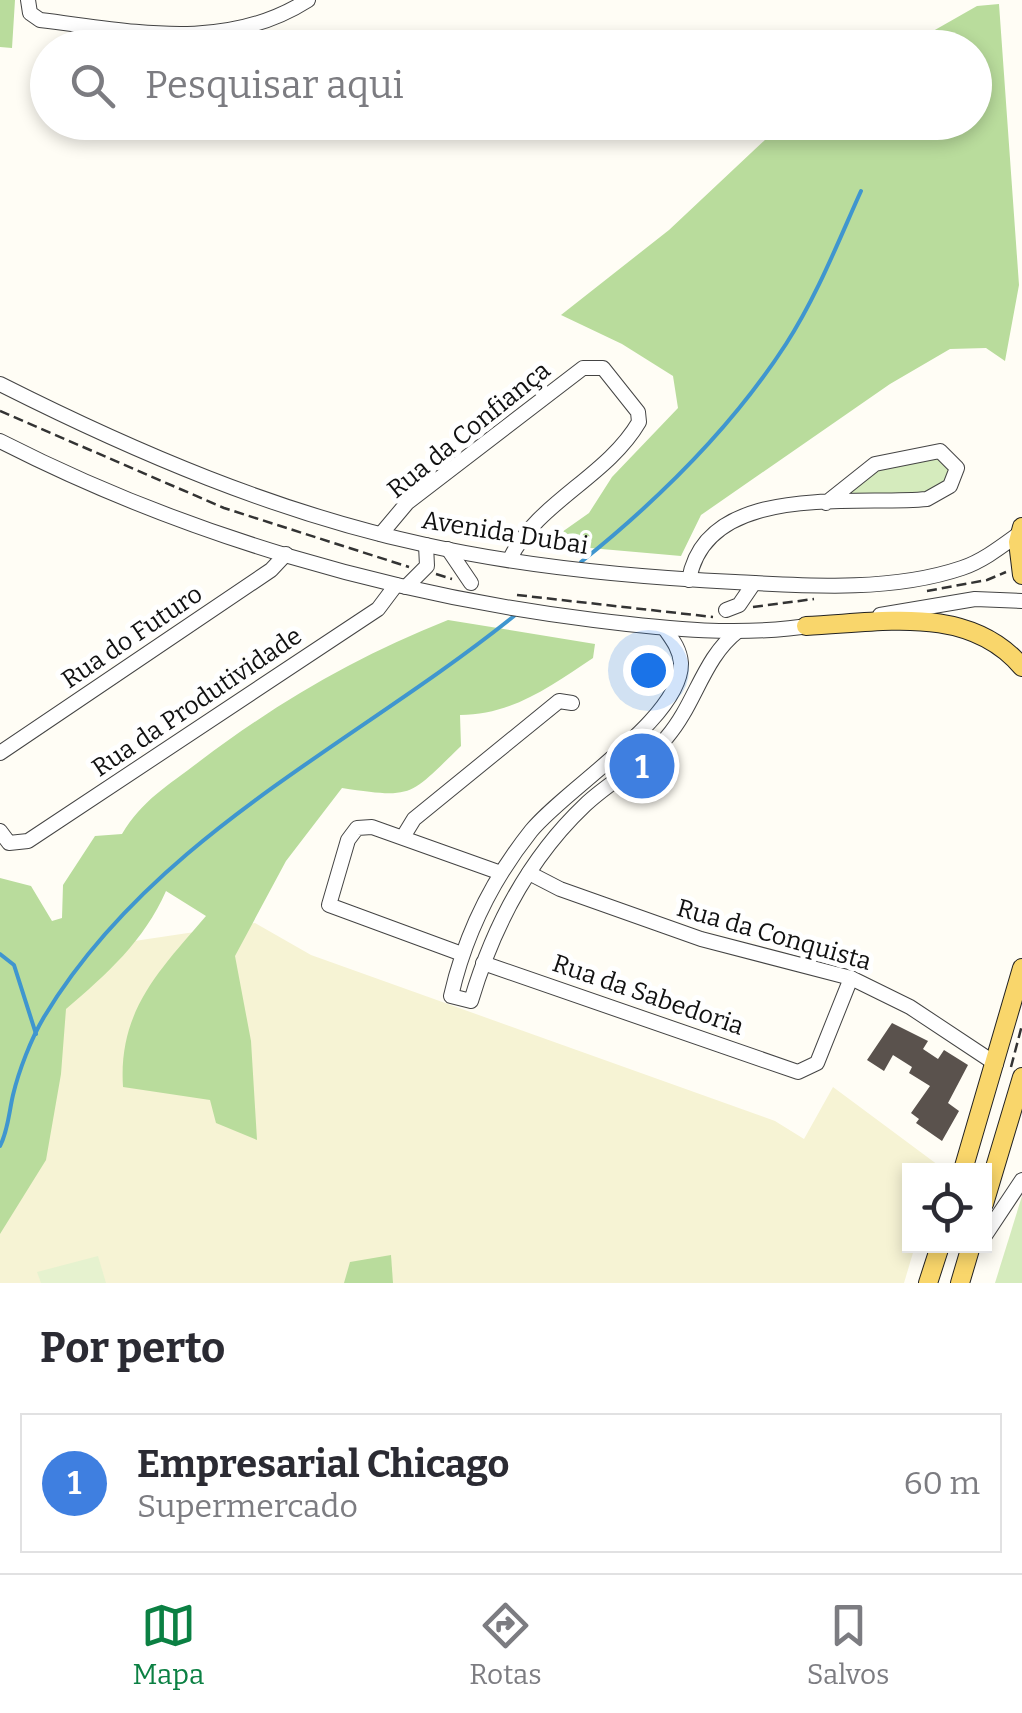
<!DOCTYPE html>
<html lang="pt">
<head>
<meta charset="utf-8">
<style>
  :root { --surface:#fff; --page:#f7f7f7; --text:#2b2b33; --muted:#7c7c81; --line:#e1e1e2; --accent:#0b8043 }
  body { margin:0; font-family:Bitter,serif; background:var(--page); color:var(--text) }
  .controls { position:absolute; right:30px; bottom:30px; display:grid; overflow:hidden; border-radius:0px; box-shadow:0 5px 15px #0003 }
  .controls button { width:90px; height:90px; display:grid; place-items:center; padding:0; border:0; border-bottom:2px solid var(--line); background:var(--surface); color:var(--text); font:50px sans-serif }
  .you { position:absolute; left:648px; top:670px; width:35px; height:35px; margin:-25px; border:8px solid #fff; border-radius:50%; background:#1a73e8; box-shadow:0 0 0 15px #1a73e833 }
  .badge { display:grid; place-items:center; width:65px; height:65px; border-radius:50%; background:var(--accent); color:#fff; font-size:32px; font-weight:700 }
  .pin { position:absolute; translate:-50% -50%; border:5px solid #fff; box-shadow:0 2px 10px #0006 }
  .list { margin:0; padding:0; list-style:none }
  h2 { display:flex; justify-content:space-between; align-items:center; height:130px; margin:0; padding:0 40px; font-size:42px }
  h2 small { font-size:32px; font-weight:400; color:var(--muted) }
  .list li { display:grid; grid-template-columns:65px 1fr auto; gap:30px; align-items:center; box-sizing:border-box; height:140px; margin:0 20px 20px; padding:0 20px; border:2px solid var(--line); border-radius:0px }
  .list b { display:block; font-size:38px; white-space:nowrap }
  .list p { margin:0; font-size:32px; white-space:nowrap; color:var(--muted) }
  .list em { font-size:32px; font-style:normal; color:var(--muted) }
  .icon { flex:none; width:55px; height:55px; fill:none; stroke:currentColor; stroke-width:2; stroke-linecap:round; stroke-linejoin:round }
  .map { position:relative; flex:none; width:1022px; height:1283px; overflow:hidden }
  .search { position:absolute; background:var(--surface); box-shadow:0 5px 15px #0003; left:30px; right:30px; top:30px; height:110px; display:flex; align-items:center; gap:25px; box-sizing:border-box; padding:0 35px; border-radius:55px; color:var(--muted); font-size:38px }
  .sheet { height:290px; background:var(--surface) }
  nav { display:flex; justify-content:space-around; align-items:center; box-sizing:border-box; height:140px; border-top:2px solid var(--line); background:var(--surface); font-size:28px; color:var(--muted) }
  nav a { display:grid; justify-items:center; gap:5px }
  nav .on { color:var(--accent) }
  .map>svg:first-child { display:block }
</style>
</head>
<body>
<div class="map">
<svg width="1022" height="1283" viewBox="0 0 1022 1283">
  <rect width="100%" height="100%" fill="#fffdf5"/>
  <path fill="#f6f3d4" d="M255,923L311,955L775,1121L804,1139L833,1087L938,1165L936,1170H910V1246H915L904,1283H0V1139L54,953Z"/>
  <g fill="#d5ebbd">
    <path d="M940,455L949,461L953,477L935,493L840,499L870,472Z"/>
    <path d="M1022,1196V1283H995Z"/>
  </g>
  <g fill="#b9dc9c">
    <path d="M0,0H15L12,48L0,47Z"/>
    <path d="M999,4L1019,285L1005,361L986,348L950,349L890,384L701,515L681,556L545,544L589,513L612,477L678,408L673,376L622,344L561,315L669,230L783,123L974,122V48L905,47L977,6Z"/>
    <path d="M448,620L595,644L593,658C551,686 512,715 460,715L461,746C409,796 415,799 342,788L286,861L235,956L251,1041L257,1140L216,1123L210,1100L123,1087C118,1010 160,970 206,916L166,891C144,941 107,974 66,1009L61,1074L46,1160L0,1234V878L31,886L52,921L62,918L63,885L95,836L122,834C142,800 169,785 200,761C278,702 357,656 448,620Z"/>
    <path d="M391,1255L393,1283H344L350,1262Z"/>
  </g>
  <path fill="#e6f2cf" d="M98,1256L106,1283H41L37,1272Z"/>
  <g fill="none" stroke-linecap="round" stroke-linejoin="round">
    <g stroke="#3f96cf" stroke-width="4">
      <path d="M581,562C657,501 733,426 786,344C817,296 838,242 861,191"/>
      <path d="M0,954L14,965L36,1034"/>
      <path d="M0,1146C8,1131 9,1112 13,1095C19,1070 31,1039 44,1017C153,836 355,744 514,616"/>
    </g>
  </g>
  <path fill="#5a524d" d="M892,1023L928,1041L923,1049L938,1059L944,1050L968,1065L948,1103L959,1111L942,1141L916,1123L919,1119L911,1113L930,1086L909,1073L912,1067L893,1055L884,1071L867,1060Z"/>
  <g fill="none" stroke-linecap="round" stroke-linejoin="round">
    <defs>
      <g id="minor">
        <path d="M28,0L30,13L40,20C132,31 225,53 308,0"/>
        <path d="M0,384C135,452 277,513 426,545C526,567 632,577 735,582C808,586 891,592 962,568C983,561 1002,546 1020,533"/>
        <path d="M0,441C184,535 390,595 594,620C667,629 741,637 814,625"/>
        <path d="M381,534L407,503L583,368H603L638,412L639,422C607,477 536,503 510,559"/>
        <path d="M448,549L471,583"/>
        <path d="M689,580C706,481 855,506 927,499L950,486L957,468L940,451L875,464L826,503"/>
        <path d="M406,587L427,566L426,545"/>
        <path d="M726,610L739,605L754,583"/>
        <path d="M880,615L975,599L1022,601"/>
        <path d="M665,629C672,639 680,649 681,663C682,718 566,788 531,831C492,880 465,935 451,996L471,1001C493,927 528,859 585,805C610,781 645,764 667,737C696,703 703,658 738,631"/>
        <path d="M0,753L271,570L286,554"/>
        <path d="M0,831L9,843L28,841L378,609L396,585"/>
        <path d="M403,837L414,819L559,701L572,703"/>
        <path d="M529,873L560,889L701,939L851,978L910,1007L996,1064"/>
        <path d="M462,954L329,905L348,840L357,828L372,827L501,873"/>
        <path d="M483,963L798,1072L817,1063L851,978"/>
        <path d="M984,1237L1022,1180"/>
      </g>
      <g id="major">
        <path d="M1022,527L1018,542L1022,575"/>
        <path d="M806,626C879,623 968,603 1022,667"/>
        <path d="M963,1170L1022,968"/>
        <path d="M984,1204L1022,1077"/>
        <path d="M928,1283L940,1246"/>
        <path d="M960,1283L971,1246"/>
      </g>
    </defs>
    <use href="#minor" stroke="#444" stroke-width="16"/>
    <use href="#major" stroke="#222" stroke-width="20"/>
    <g stroke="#333" stroke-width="2.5" stroke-dasharray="10 5" stroke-linecap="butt">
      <path d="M0,411L224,508L409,567"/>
      <path d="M436,574L452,579"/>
      <path d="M927,591L987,580L1006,572"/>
      <path d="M517,595L713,617"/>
      <path d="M753,607L814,599"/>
      <path d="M1011,1067L1022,1025"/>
    </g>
    <use href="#minor" stroke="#fff" stroke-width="14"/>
    <use href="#major" stroke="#f9d66b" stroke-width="18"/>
  </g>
  <g text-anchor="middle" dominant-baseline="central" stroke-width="10" stroke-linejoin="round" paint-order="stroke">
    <g font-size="25" fill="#111" stroke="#fff">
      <text transform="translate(469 430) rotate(-39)">Rua da Confiança</text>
      <text transform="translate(505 533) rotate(9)">Avenida Dubai</text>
      <text transform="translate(132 637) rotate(-34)">Rua do Futuro</text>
      <text transform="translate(197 702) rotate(-34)">Rua da Produtividade</text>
      <text transform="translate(774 935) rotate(16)">Rua da Conquista</text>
      <text transform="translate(648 995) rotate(19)">Rua da Sabedoria</text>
    </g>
  </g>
</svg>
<div class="controls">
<button><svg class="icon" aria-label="locate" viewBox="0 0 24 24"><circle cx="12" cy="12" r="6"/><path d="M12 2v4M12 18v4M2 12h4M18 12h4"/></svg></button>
</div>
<div class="you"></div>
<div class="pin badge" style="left:642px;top:766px;background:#3f7fe0">1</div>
<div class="search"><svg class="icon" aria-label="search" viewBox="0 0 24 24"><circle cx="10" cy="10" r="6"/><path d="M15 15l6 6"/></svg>Pesquisar aqui</div>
</div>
<section class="sheet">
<h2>Por perto<small></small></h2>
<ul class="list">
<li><span class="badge" style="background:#3f7fe0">1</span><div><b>Empresarial Chicago</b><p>Supermercado</p></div><em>60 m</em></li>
</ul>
</section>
<nav>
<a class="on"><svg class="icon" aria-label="map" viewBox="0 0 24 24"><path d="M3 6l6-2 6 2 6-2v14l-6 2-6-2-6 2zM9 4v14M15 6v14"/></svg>Mapa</a>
<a><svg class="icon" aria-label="directions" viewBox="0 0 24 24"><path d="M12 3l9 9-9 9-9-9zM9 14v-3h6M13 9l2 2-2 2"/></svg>Rotas</a>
<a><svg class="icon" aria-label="saved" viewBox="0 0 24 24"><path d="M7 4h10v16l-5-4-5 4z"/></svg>Salvos</a>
</nav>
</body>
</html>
